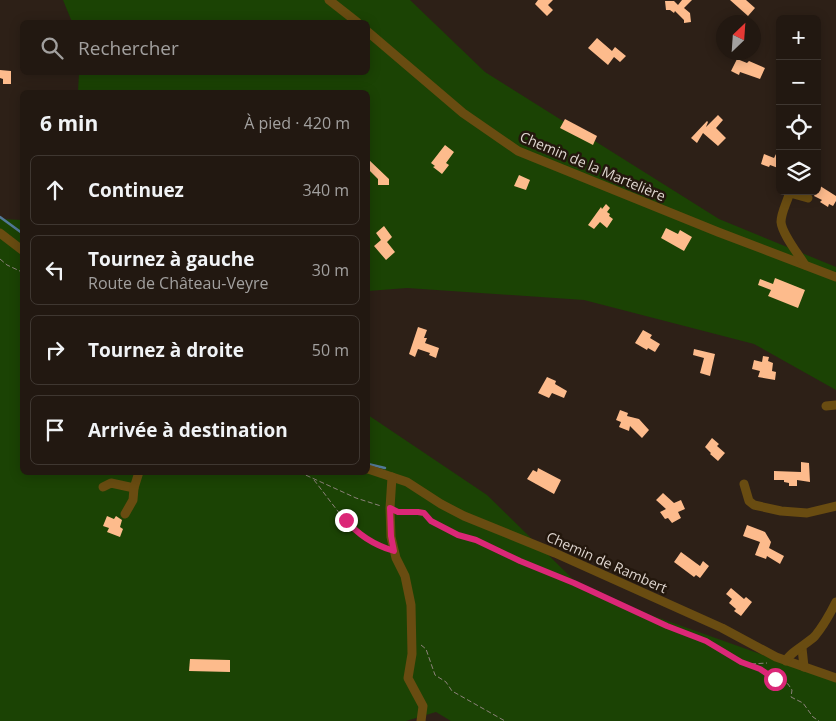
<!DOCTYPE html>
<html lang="fr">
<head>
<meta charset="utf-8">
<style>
  :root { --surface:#221811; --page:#2e251f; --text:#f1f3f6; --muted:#a2a09f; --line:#3f3731 }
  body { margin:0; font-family:"Open Sans",sans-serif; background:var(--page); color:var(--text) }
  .controls { position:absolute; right:15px; top:15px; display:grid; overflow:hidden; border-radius:8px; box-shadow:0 2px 12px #0003 }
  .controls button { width:45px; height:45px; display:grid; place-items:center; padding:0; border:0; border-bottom:1px solid var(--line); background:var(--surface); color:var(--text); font:25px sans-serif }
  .compass { position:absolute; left:716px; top:15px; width:45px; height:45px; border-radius:50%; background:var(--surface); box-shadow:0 2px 12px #0003; rotate:25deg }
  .stop { position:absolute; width:15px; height:15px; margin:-11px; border:4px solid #db2777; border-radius:50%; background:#fff }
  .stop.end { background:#db2777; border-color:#fff; box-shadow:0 1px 5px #0008 }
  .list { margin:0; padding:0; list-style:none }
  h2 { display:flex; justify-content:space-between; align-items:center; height:65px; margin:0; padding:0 20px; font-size:21px }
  h2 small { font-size:16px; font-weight:400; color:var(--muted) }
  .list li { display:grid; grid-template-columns:32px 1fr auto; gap:15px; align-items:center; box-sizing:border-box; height:70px; margin:0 10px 10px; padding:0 10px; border:1px solid var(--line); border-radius:8px }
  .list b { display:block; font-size:19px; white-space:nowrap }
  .list p { margin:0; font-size:16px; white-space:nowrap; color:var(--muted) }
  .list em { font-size:16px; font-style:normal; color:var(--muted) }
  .icon { flex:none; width:28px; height:28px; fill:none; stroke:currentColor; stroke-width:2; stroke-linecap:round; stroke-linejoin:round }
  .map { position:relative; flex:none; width:836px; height:721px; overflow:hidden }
  .search { position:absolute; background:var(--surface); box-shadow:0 2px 12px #0003; left:20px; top:20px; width:350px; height:55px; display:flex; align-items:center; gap:12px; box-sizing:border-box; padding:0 18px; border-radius:8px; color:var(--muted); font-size:19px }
  .panel { position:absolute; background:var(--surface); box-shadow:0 2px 12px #0003; left:20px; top:90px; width:350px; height:385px; border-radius:8px }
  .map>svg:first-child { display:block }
</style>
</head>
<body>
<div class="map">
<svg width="836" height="721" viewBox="0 0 836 721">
  <rect width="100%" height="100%" fill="#2d2017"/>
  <g fill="#1b4304">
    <path d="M63,0H410L485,72L719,219L836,267V390L754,344L584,300L407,288L368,291V92H78L79,73L368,72V22H72Z"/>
    <path d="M0,219L22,220V472H368V415L487,495L586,592L836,681V721H451L436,712L406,721H0Z"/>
  </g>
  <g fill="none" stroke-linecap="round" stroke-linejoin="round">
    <g stroke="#527998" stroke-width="2.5">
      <path d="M0,217L22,233"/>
      <path d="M368,464L385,468"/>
    </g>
  </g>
  <g fill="#fdbb8c">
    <path d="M538,0H553L548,5L553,10L547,16L535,4Z"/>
    <path d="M682,0H692L684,8L690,13L691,22L684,23V20L675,11L674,13L670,10H666L665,1H674L678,5Z"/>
    <path d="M730,0H746L755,8L748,16Z"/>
    <path d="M597,38L612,51L615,47L626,56L620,62L614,57L608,65L588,48Z"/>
    <path d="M737,59L747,63L749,61L765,68L760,79L740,72L739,75L731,71Z"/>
    <path d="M0,70L11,71V84H3V79L0,78Z"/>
    <path d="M718,115L723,120L716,128L726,138L718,146L703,133L697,143L691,138L707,121L708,122L706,127Z"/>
    <path d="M565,119L597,136L593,145L560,128Z"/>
    <path d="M445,145L454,152L446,163L449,165L442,174L433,167L435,166L431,163Z"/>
    <path d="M780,146L778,168L770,165L769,167L761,164L764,154L774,158Z"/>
    <path d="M368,159L389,179V185H378V179L368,169Z"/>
    <path d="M519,175L530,180L526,190L514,186Z"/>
    <path d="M817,184L836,196V201L833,206L829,204L828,207L820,202L822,200L814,196L817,191Z"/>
    <path d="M606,204L610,208L607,212L610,214L609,216L613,219L607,228L600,222L594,229L588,225L601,207L602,209Z"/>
    <path d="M384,226L392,237L387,242L395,252L386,260L374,246L381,240L376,233Z"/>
    <path d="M666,228L678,234L680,230L692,237L684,251L661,238Z"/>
    <path d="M775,278L805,290L798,308L768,296L771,290L758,285L760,279L773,284Z"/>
    <path d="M418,327L427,330L424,338H427L425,343L439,348L436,358L429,355L430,353L418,349L415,357L409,354Z"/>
    <path d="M643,330L652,335L650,338L660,344L655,352L648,348L647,350L635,343Z"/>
    <path d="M694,349L715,354L710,376L700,373L704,358L693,355Z"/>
    <path d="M763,356L769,357L768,361L773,363L772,371L776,372L775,380L758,377L760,371L752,369L754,360L762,362Z"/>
    <path d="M547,377L556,381L555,384L567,391L564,398L552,393L549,398L538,393Z"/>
    <path d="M620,410L628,413L627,416L639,419L649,430L642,438L630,426L629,431L619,427L621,422L616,420Z"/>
    <path d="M712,438L719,444L717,446L725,453L718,461L710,454L711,453L705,447Z"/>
    <path d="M801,462L809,463L810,482L797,480V486H789V483L784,482V480H774V471L801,472Z"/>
    <path d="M538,468L561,480L554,494L527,479L533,470L537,472Z"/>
    <path d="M663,493L674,503L681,500L685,509L678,512L681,518L672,523L668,518L665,519L660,512L666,509L656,500Z"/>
    <path d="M107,516L114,519L116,516L122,520L120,527L123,529L120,537L107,532L109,528L103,526Z"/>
    <path d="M747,525L765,532L771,542L769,548L784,556L780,564L767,556L766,559L755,555L760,542L743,536Z"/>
    <path d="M681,552L700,566L703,561L709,566L700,578L696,575L694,577L674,562Z"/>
    <path d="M731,588L744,599L746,597L752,602L741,616L734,611L736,609L729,603L732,599L726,594Z"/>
    <path d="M190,659L230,660V672L189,671Z"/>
  </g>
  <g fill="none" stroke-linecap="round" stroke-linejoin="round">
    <g stroke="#8c817a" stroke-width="1" stroke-dasharray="5 2.5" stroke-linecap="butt">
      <path d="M0,259L7,265L22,272"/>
      <path d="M299,472L356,498L381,506"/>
      <path d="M314,480C334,505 354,539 385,548"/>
      <path d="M399,511L418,512L423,513L431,521L458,535L476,540L519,561L574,583L667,626L706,641L741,661L760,669L769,676L788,684L792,690L791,697L803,703L813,717L819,721"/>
      <path d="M421,645L426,649L435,675L446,682L452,691L505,721"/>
      <path d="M751,664L767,663"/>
    </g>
    <g stroke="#694c11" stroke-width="9">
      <path d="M329,0L357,22"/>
      <path d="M368,32L463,113L518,151L718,232L836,277"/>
      <path d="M790,191C788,201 781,212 781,222C782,234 799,255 805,265"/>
      <path d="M790,193L808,198"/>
      <path d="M0,233L22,250"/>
      <path d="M826,406L836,405"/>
      <path d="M368,469L407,482L441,504L464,516L555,553L722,628L776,657L836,678"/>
      <path d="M392,477L390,508L391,537L396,558L405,576L411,605L412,654L408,678L423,706L421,721"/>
      <path d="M744,484L749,501L754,505L781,511L807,513L836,506"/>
      <path d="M103,487L111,483L134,488L139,472"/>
      <path d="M125,514L133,500L134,488"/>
      <path d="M802,648L804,667"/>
      <path d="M786,661C789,653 807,644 815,636C824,625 830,614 836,602"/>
    </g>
  </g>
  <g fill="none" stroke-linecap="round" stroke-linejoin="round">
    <path stroke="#db2777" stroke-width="6" d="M346,520C359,536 374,545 394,551L391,536L390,508L398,512H418L424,513L431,521L458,535L476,540L520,561L574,583L667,626L706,641L741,662L760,669L775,679"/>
  </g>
  <g text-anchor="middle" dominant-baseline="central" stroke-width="5" stroke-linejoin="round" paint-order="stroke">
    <g font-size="14" fill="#dfd6d0" stroke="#23170d">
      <text transform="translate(593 166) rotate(23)">Chemin de la Martelière</text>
      <text transform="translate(607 562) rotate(24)">Chemin de Rambert</text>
    </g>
  </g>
</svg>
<div class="controls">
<button>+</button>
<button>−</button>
<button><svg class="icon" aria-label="locate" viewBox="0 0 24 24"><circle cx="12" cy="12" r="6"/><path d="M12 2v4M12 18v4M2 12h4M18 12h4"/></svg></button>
<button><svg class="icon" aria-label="layers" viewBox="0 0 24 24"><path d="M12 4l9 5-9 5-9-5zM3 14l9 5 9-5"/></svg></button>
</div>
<svg class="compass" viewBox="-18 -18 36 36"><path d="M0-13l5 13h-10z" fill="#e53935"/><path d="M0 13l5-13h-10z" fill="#a2a09f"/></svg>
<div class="stop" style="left:775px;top:679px"></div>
<div class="stop end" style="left:346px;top:520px"></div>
<div class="search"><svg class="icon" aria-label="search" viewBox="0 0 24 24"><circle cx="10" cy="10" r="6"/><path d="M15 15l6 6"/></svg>Rechercher</div>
<section class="panel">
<h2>6 min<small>À pied · 420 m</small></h2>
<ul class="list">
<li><svg class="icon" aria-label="ahead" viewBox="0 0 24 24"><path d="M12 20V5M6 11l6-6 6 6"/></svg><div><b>Continuez</b></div><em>340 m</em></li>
<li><svg class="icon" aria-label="left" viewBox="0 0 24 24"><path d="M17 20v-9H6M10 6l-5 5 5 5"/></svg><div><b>Tournez à gauche</b><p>Route de Château-Veyre</p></div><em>30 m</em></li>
<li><svg class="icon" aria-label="right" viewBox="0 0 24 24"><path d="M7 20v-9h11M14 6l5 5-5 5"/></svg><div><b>Tournez à droite</b></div><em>50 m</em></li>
<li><svg class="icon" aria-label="arrive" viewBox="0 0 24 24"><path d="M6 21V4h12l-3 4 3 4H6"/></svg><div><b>Arrivée à destination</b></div></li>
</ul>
</section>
</div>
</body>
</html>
